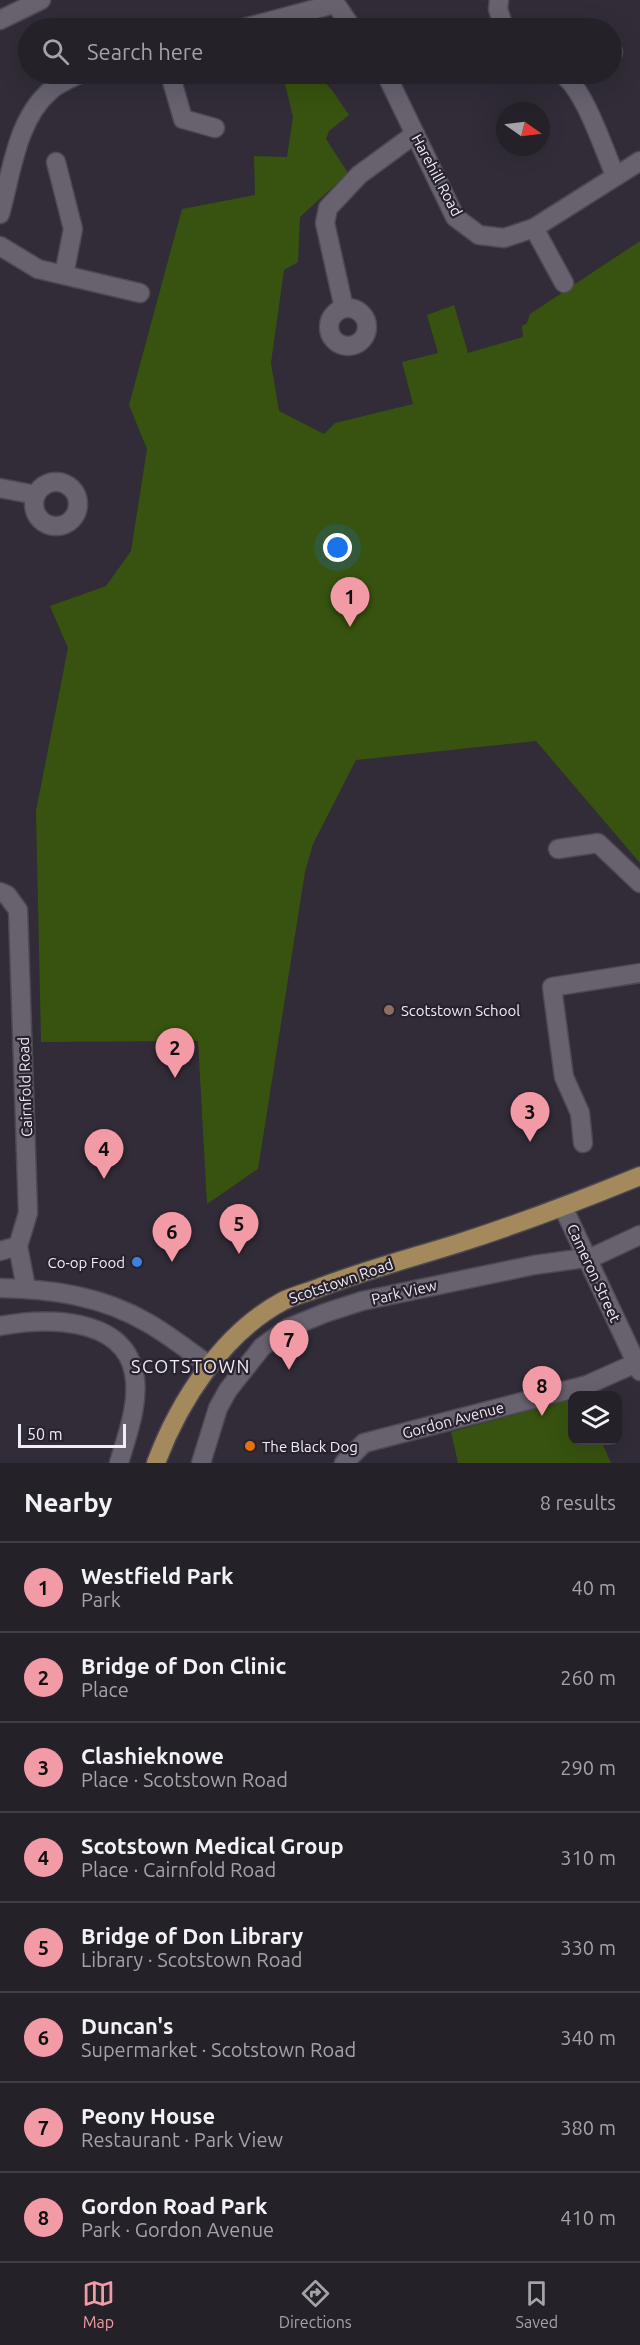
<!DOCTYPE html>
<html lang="en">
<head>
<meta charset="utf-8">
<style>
  :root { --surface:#252129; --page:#2d2931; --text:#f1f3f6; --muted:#a3a3a8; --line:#423e46; --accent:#f39aa7 }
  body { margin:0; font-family:Ubuntu,sans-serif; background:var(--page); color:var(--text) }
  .controls { position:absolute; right:18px; bottom:18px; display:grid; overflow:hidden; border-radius:12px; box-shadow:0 6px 24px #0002 }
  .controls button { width:54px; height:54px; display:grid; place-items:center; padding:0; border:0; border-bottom:2px solid var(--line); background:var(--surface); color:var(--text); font:30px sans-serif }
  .compass { position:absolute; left:496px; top:102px; width:54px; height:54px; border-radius:50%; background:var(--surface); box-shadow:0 6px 24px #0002; rotate:104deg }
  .scale { position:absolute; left:18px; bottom:15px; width:108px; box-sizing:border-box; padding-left:6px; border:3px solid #f0edf5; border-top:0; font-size:16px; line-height:21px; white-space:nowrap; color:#f0edf5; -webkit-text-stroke:4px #27222d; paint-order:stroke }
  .you { position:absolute; left:338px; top:548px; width:21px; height:21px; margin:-15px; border:4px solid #fff; border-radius:50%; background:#1a73e8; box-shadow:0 0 0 9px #1a73e833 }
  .badge { display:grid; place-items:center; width:39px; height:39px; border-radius:50%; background:var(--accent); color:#111; font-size:20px; font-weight:700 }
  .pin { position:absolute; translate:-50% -50px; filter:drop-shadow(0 2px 3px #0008) }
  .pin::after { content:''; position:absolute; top:32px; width:21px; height:18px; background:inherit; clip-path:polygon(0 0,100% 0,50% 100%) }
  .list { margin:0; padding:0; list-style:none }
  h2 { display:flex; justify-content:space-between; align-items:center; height:78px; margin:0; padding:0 24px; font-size:26px }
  h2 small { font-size:20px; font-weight:400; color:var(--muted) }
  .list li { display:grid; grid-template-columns:39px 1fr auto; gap:18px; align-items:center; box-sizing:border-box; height:90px; padding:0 24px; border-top:2px solid var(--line) }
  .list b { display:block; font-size:22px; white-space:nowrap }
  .list p { margin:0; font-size:20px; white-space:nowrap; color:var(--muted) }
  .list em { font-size:20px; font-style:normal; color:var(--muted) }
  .icon { flex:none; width:33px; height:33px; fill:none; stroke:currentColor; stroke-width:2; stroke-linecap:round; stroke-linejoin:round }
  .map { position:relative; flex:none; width:640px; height:1463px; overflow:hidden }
  .search { position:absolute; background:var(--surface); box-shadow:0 6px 24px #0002; left:18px; right:18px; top:18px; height:66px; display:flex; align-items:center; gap:15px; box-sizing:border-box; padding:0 21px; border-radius:33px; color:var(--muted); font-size:22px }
  .sheet { height:798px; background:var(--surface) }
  nav { display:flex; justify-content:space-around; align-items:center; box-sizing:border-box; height:84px; border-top:2px solid var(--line); background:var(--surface); font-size:16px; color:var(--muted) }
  nav a { display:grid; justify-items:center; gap:3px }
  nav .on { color:var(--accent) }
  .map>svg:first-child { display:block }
</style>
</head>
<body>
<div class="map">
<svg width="640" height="1463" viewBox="0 0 640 1463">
  <rect width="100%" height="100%" fill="#312c37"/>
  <g fill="#37530f">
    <path d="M303,74C326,74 336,97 349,115L329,131L326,139L348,173L300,217L298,262L284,270L271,363L279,411L324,434L335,423L413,404L402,362L438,353L427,315L454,305L468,353L523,337L522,326L527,323L530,314L640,241V863L536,741L356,760L313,844L305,872L258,1169L207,1204L198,1041L41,1042L36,811L68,648L50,606L106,586L131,551L147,449L129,405L182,209L255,195L254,156L287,157L293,117L285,84Z"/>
    <path d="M572,1399V1440L601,1441L611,1463H458L451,1432Z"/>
  </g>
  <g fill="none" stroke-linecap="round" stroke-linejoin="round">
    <defs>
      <g id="minor">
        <path d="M333,0L352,28"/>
        <path d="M499,0L498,9L504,28"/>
        <path d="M0,20L41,0"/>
        <path d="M244,28L334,4"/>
        <path d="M612,53L613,52"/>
        <path d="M170,74L183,119L215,128"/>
        <path d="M386,74L455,217L479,235L504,238L534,228L640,161"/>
        <path d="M562,74C585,90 603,148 615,175"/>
        <path d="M56,162L73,229L64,275"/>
        <path d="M0,214C12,172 16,120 51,90C59,83 70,79 79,74"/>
        <path d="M534,228L564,283"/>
        <path d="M0,246L38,269L140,293"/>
        <circle cx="348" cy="327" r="19"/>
        <path d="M344,308L325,223L328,208L359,175L415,134"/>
        <circle cx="56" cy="504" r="22"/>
        <path d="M0,488L36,495"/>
        <path d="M558,849L598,843L640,883"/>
        <path d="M0,892L7,895L18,910L28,1213L18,1246L26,1288"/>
        <path d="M583,1143L580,1113L564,1077L552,987L640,973"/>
        <path d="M563,1207L640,1371"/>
        <path d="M0,1251L18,1246"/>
        <path d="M0,1288C52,1289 102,1296 148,1323C169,1335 189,1351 209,1365"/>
        <path d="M0,1326C43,1318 123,1315 134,1373C140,1402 127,1435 119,1463"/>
        <path d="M201,1463L218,1408L228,1390L262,1347L288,1328L325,1313L362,1301L534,1265L593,1257L640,1235"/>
        <path d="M344,1463L364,1443L587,1385L636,1363"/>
      </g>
      <path id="major" d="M156,1463C179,1401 223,1333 283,1301C295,1295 309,1292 321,1287C366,1270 411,1258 456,1244C519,1224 579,1201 640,1176"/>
    </defs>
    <use href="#minor" stroke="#4d4852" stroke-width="21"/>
    <use href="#major" stroke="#4d4852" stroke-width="21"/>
    <use href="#minor" stroke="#67626e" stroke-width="18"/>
    <use href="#major" stroke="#a4895d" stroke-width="18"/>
  </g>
  <circle fill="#8d6e63" stroke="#27222d" stroke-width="2" cx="389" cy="1010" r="6"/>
  <circle fill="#3f7fe0" stroke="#27222d" stroke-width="2" cx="137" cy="1262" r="6"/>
  <circle fill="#e8710a" stroke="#27222d" stroke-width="2" cx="250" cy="1446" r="6"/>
  <g text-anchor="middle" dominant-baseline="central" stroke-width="4.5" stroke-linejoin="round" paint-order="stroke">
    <g font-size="15" fill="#f0edf5" stroke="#27222d">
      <text transform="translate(437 175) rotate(62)">Harehill Road</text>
      <text transform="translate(25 1087) rotate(-92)">Cairnfold Road</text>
      <text transform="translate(594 1273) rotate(65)">Cameron Street</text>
      <text transform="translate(341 1281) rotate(-19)">Scotstown Road</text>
      <text transform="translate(404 1292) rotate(-13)">Park View</text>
      <text transform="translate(453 1420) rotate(-15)">Gordon Avenue</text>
    </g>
    <g font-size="15" fill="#f0edf5" stroke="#27222d" text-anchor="start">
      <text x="401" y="1010">Scotstown School</text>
      <text x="125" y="1262" text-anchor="end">Co-op Food</text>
      <text x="262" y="1446">The Black Dog</text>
    </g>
    <g font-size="18" letter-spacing="1.5" fill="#f0edf5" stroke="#27222d">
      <text x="191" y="1366">SCOTSTOWN</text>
    </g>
  </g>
</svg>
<div class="controls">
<button><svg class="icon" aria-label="layers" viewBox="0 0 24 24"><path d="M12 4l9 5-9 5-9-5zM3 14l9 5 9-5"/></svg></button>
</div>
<svg class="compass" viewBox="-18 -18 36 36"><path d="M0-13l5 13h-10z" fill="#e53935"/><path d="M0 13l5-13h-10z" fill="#a3a3a8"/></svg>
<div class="scale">50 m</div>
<div class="you"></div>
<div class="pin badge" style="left:350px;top:627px">1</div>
<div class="pin badge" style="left:175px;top:1078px">2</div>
<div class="pin badge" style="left:530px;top:1142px">3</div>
<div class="pin badge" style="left:104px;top:1179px">4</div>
<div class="pin badge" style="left:239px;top:1254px">5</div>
<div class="pin badge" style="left:172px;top:1262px">6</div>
<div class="pin badge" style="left:289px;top:1370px">7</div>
<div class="pin badge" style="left:542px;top:1416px">8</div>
<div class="search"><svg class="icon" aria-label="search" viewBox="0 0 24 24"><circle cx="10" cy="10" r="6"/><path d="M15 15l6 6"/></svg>Search here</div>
</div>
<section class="sheet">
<h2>Nearby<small>8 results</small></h2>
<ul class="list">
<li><span class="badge">1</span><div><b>Westfield Park</b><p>Park</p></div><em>40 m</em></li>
<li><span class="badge">2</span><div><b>Bridge of Don Clinic</b><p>Place</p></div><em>260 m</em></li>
<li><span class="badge">3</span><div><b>Clashieknowe</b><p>Place · Scotstown Road</p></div><em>290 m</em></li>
<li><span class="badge">4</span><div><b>Scotstown Medical Group</b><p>Place · Cairnfold Road</p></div><em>310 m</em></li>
<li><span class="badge">5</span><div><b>Bridge of Don Library</b><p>Library · Scotstown Road</p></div><em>330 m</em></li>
<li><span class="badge">6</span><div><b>Duncan's</b><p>Supermarket · Scotstown Road</p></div><em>340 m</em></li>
<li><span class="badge">7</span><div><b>Peony House</b><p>Restaurant · Park View</p></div><em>380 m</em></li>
<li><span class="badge">8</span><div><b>Gordon Road Park</b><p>Park · Gordon Avenue</p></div><em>410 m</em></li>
</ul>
</section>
<nav>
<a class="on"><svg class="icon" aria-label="map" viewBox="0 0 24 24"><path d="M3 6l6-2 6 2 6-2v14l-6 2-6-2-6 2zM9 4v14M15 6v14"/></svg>Map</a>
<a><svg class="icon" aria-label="directions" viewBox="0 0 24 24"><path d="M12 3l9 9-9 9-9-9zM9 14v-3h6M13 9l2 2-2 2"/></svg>Directions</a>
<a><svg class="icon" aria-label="saved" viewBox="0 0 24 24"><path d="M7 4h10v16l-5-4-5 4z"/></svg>Saved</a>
</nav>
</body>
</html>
